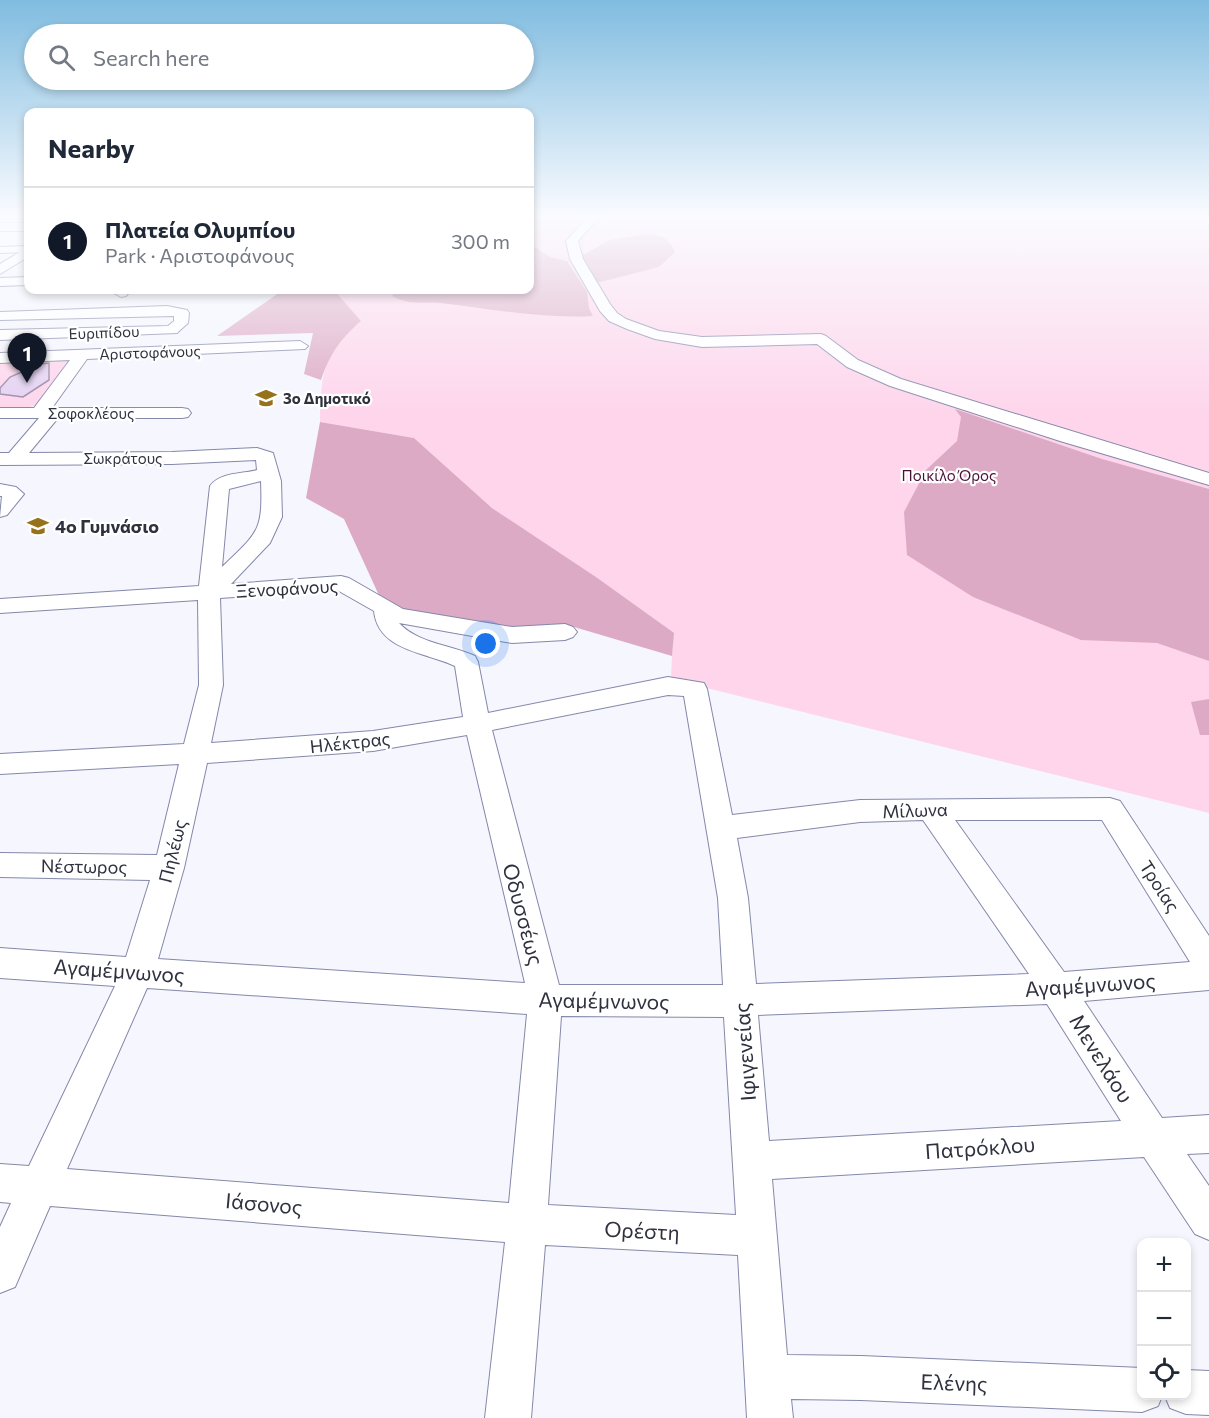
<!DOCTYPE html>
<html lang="en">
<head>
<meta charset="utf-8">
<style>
  :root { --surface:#fff; --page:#f6f6f7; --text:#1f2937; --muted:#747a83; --line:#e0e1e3; --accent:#111827 }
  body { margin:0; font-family:Commissioner,sans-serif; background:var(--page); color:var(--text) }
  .controls { position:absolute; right:18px; bottom:18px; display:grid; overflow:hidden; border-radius:12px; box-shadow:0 3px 9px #0003 }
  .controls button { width:54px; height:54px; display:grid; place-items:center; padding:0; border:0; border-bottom:2px solid var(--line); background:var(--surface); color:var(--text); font:30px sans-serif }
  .you { position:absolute; left:486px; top:644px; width:21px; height:21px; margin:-15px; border:4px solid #fff; border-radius:50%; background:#1a73e8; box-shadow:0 0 0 9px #1a73e833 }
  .badge { display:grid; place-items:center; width:39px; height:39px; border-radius:50%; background:var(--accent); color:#fff; font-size:20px; font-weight:700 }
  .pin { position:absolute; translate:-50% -50px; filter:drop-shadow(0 2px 3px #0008) }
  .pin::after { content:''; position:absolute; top:32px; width:21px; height:18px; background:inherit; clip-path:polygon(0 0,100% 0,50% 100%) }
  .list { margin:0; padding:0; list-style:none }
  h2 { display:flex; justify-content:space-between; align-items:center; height:78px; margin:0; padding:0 24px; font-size:26px }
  h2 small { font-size:20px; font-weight:400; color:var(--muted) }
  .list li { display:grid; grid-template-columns:39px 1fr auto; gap:18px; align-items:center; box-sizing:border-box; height:108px; padding:0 24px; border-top:2px solid var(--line) }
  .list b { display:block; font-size:22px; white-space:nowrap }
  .list p { margin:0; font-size:20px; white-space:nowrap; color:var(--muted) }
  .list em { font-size:20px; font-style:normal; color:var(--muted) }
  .icon { flex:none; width:33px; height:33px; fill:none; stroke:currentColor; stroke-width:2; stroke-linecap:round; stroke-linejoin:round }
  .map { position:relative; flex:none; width:1209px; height:1418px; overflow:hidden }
  .search { position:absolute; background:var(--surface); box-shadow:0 3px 9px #0003; left:24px; top:24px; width:510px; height:66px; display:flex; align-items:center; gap:15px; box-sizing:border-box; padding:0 21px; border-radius:33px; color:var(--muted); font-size:22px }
  .panel { position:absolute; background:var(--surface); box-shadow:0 3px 9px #0003; left:24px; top:108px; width:510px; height:186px; border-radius:12px }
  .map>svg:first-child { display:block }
</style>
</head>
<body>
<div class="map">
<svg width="1209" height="1418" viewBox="0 0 1209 1418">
  <rect width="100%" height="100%" fill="#f5f6fe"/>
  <g fill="#fed5eb">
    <path d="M530,217H1209V813L671,679L673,633L596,577L492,508L414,438L320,422C321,374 322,354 361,321L334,290H530Z"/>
    <path d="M72,359L37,405L22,409H0V361Z"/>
  </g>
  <g fill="#ddaac5">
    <path d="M646,234C662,235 669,238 675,252L659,267L596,283L578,254H585L610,240Z"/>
    <path d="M530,244L550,257L567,261L587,292L589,308L593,316C541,319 492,309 441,303C420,301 411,306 392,296L396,290H530Z"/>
    <path d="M283,290H334L361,321C340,339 330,354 321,380L304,374L313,333L217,336Z"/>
    <path d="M955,409L1102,459L1209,489V661L1157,643L1081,640L973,597L907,555L904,512L926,470L957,441L961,417Z"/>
    <path d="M320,422L414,438L492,508L596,577L674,633L672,656L564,624L518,631L400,612L382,602L344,519L306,498Z"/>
    <path d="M1209,699V735H1200L1191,702Z"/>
  </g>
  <path fill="#e4d1f2" stroke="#9986a5" stroke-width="1.5" d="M49,363V380L23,397L0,394V388L10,377L40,364Z"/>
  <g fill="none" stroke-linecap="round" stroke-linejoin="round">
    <defs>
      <path id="pedestrian" d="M28,246V252L0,253V247Z"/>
      <g id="minor">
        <path d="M588,217H603L592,225L578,241L583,259L610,304L617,313L626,319L659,331L702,337L821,334L826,336L858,360L901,379L1209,473V485L1060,441L890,386L847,367L817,344L702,347L655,339L627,329L609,321L600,311L570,259L566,241Z"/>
        <rect x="0" y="223" width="28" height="8"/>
        <path d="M28,247V257L0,274V264Z"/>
        <path d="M28,277V285L0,286V278Z"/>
        <path d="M117,290H131L126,296L121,297L114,293Z"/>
        <path d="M167,306L187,310L189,313L188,323L177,333L0,340V330L168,326L174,321V316L0,320V312Z"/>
        <path d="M300,341L308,346L305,349L87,359L52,408H182L188,409L191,413L188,417L182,418H58L29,453L172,452L257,448L273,453L281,481L282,517L270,543L231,584L341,576L349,578L403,609L512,627L565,624L573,627L577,632L573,637L565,640L512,643L399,623C417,643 451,645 475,656L478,662L488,713L668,677L704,683L707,689L732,815L860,800L1110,798L1120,801L1209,936V990L1084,1001L1162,1118L1209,1115V1153L1187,1154L1209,1186V1240L1195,1234L1144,1157L772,1179L787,1355L861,1356L1142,1368V1396H1162L1158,1406L1142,1412L861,1400L791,1399L793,1418H747L738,1255L545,1245L531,1418H485L505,1242L50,1206L15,1287L0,1293V1227L11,1203L0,1202V1164L29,1166L115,986L0,978V948L126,957L150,880L0,877V853L157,855L179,764L0,774V754L184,744L199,685L198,600L0,613V599L199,586L210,486C220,472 243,474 257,470L256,460L172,464L0,465V453H9L39,418H0V408H34L70,360L0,363V353ZM261,481C263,532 258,532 222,567L229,489ZM337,590L374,611C378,651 426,652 455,666L463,717L373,731L211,743L223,685L220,598ZM668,695L684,696L718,898L723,985H559L492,730ZM467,735L525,983L158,959L184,868L207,763L373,751ZM923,820L1029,974L756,984L748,898L737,838L860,822ZM955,820H1102L1190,962L1064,972ZM147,988L527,1014L509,1203L67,1169ZM1047,1004L1121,1121L769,1141L758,1015ZM561,1016L724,1017L736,1215L548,1205Z"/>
        <path d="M0,484L16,487L24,494L7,515L0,517L2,496H0Z"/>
        <path d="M1186,1370L1209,1371V1415L1186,1414L1170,1408L1165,1396H1186Z"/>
      </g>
    </defs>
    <use href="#pedestrian" stroke="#8488a9" stroke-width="2"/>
    <use href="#minor" stroke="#8488a9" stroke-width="2"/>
    <use href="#pedestrian" fill="#fff" fill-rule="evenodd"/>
    <use href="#minor" fill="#fff" fill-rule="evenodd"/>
  </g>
  <linearGradient id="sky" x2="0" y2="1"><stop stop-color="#80bce0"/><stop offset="0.52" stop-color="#fafbff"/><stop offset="1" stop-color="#fafbff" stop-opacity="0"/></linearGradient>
  <rect width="1209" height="415" fill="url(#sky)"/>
  <defs>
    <symbol id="school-bare" viewBox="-9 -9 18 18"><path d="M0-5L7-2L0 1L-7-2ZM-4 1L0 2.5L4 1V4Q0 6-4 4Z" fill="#95721b" stroke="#fff" stroke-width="2.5" paint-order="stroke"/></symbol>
  </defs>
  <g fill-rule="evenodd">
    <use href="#school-bare" x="251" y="383" width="30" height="30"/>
    <use href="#school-bare" x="23" y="511" width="30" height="30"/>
  </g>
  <g text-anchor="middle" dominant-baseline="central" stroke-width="4.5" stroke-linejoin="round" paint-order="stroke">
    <g font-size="15" fill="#2f313f" stroke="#fff">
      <text transform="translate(104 332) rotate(-2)">Ευριπίδου</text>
      <text transform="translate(150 352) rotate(-2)">Αριστοφάνους</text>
      <text x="91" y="413">Σοφοκλέους</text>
      <text x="123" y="458">Σωκράτους</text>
    </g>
    <g font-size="15" font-weight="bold" fill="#2f313f" stroke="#fff" text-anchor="start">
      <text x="283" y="398">3ο Δημοτικό</text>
    </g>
    <g font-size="15" fill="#4c1037" stroke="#fff">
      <text x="949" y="475">Ποικίλο Όρος</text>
    </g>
    <g font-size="18" font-weight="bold" fill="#2f313f" stroke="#fff" text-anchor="start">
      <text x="55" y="526">4ο Γυμνάσιο</text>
    </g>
    <g font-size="18" fill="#2f313f" stroke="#fff">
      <text transform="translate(287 588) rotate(-3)">Ξενοφάνους</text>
      <text transform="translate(350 742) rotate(-6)">Ηλέκτρας</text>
      <text transform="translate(915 810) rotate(-2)">Μίλωνα</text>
      <text transform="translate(172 851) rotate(-76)">Πηλέως</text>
      <text transform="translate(84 866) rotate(1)">Νέστωρος</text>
      <text transform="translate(1160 886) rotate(57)">Τροίας</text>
    </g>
    <g font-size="21" fill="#2f313f" stroke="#fff">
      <text transform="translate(524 914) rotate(75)">Οδυσσέως</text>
      <text transform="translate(119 970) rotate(4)">Αγαμέμνωνος</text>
      <text transform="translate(1090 984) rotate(-4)">Αγαμέμνωνος</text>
      <text transform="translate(604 1000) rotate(1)">Αγαμέμνωνος</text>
      <text transform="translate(744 1052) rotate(-94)">Ιφιγενείας</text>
      <text transform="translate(1102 1058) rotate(58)">Μενελάου</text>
      <text transform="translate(980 1147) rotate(-4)">Πατρόκλου</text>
      <text transform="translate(264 1203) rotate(5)">Ιάσονος</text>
      <text transform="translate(642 1230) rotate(3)">Ορέστη</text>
      <text transform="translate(954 1382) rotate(2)">Ελένης</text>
    </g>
  </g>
</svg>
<div class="controls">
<button>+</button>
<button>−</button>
<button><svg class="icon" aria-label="locate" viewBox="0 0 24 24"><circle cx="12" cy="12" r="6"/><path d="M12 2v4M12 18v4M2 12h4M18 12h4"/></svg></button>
</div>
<div class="you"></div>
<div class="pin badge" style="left:27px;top:383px">1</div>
<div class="search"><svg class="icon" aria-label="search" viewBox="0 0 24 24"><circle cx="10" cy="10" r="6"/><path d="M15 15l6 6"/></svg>Search here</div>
<section class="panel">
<h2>Nearby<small></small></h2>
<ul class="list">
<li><span class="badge">1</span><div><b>Πλατεία Ολυμπίου</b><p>Park · Αριστοφάνους</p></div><em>300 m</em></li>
</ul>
</section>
</div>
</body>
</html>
